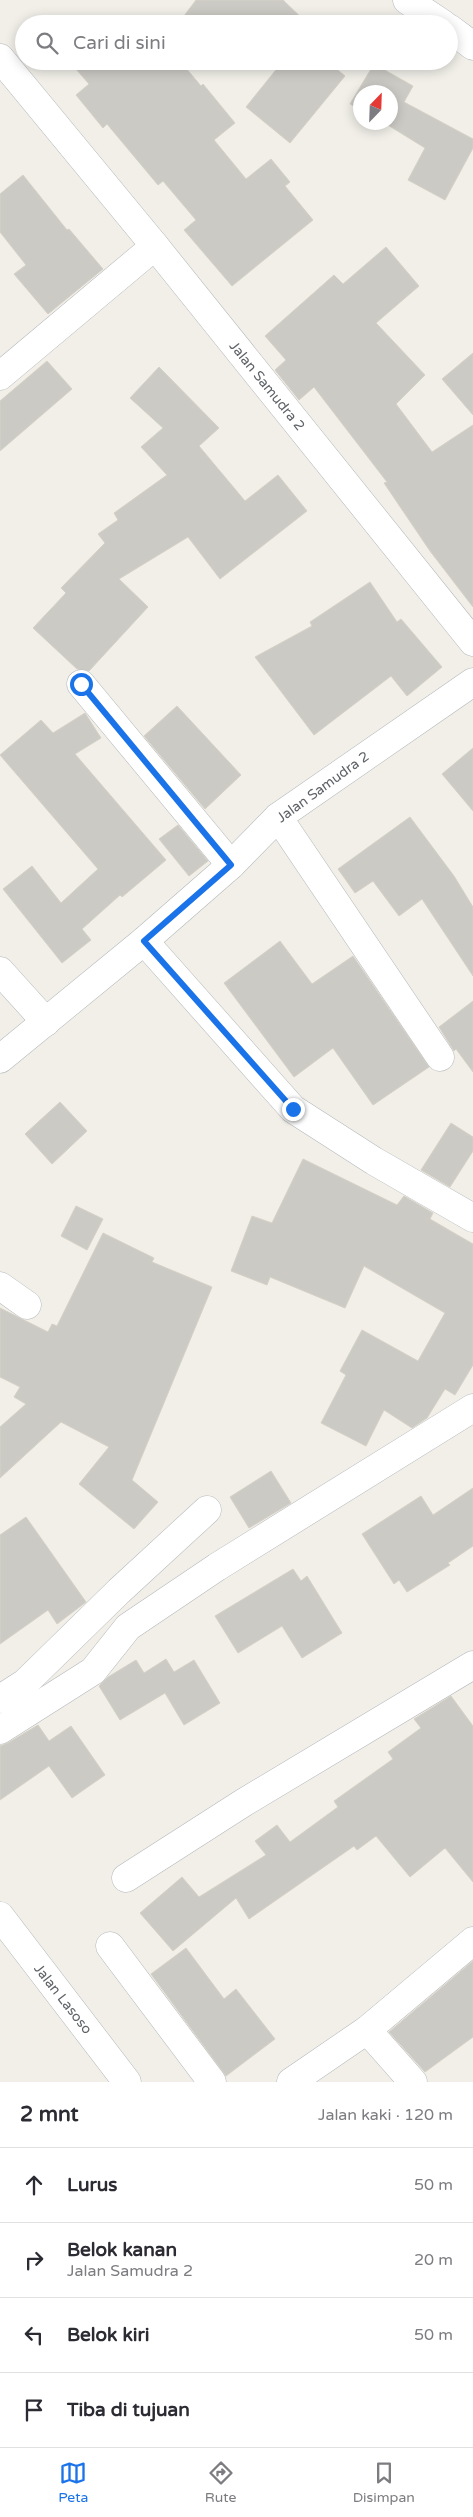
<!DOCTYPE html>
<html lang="id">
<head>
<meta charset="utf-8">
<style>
  :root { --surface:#fff; --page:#f7f7f7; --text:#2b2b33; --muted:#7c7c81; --line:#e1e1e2; --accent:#1a73e8 }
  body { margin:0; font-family:"Varela Round",sans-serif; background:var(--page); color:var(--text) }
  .compass { position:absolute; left:353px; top:85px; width:45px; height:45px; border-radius:50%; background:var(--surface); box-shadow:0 2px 12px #0003; rotate:23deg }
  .stop { position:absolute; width:15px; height:15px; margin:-11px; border:4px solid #1a73e8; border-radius:50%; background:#fff }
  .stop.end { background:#1a73e8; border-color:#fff; box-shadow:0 1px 5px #0008 }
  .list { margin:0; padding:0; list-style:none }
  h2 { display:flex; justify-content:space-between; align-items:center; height:65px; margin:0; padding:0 20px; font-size:21px }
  h2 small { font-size:16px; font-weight:400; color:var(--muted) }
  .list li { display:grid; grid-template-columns:32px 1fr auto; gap:15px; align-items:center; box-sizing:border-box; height:75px; padding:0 20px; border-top:1px solid var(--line) }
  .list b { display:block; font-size:19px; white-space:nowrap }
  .list p { margin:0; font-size:16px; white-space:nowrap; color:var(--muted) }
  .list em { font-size:16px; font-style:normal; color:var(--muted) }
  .icon { flex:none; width:28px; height:28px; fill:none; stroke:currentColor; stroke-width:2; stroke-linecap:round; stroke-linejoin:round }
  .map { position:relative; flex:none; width:473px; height:2082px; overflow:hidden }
  .search { position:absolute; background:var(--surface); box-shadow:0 2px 12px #0003; left:15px; right:15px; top:15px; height:55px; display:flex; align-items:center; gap:12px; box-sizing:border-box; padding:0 18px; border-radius:28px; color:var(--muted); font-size:19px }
  .sheet { height:365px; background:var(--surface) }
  nav { display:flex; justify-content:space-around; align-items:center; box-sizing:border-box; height:70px; border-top:1px solid var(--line); background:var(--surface); font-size:14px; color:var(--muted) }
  nav a { display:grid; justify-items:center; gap:2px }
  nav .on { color:var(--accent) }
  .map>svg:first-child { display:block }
</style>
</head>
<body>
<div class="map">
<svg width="473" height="2082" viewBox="0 0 473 2082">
  <rect width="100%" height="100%" fill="#f1efe8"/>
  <g fill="#cccac5" stroke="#d6d1c6">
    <path d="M196,0H283L308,24H178Z"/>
    <path d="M69,61H180L201,86L203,84L235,123L214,140L246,179L271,159L290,182L285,186L313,220L232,286L184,230L196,220L163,181L158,185L107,124L103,128L76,95L89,84Z"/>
    <path d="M283,61H327L345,76L290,143L246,107Z"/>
    <path d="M374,64L413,86L404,102L473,139V148L445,200L408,180L425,148L383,122H390V92H360V109L350,104Z"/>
    <path d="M23,175L67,230L69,229L103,269L48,314L14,274L26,265L0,232V194Z"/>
    <path d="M386,247L419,286L376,323L425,375L396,404L432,452L473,425V607L430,551L384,483L387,482L314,387L299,400L275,370L286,360L265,336L334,275L343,284Z"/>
    <path d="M473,353V415L442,379Z"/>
    <path d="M47,361L72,389L0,451V401Z"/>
    <path d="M159,367L219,428L199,446L245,501L278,475L307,511L220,579L188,537L119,579L148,607L89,671L77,669L33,628L66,593L61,588L105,543L98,534L118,520L114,513L167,475L141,447L163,428L130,398Z"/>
    <path d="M370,582L397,622L401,619L442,667L407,696L391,676L314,735L255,657L312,626L310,622Z"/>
    <path d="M177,706L241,775L205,809L144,736Z"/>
    <path d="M85,713L101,738L75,754L166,860L122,897L120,895L82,929L91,940L62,963L3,889L32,866L61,903L98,869L0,755L41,720L53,733Z"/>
    <path d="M473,748V811L442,774Z"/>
    <path d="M410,817L454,876L473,907V976L422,899L399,916L373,881L355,893L338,869Z"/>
    <path d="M178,825L208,861L189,876L159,839Z"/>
    <path d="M280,941L312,984L353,956L429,1067L373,1105L333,1048L294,1077L224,983Z"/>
    <path d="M473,1001V1072L456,1049L454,1051L439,1027Z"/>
    <path d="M60,1102L87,1131L52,1164L25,1134Z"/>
    <path d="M451,1123L473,1137V1151L450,1187L421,1170Z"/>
    <path d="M303,1159L397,1205L404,1196L433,1213L430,1219L473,1244V1365L455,1395L445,1389L427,1418L412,1428L384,1410L366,1446L321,1423L346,1375L340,1371L362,1330L418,1361L445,1313L364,1266L345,1308L270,1277L267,1285L231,1271L252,1216L272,1223Z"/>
    <path d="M76,1206L103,1219L87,1250L61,1236Z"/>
    <path d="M103,1233L154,1258L152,1262L212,1287L132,1480L158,1502L134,1529L79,1484L109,1447L61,1422L0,1478V1427L26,1404L14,1397L20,1387L0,1377V1308L48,1332L52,1324L57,1326Z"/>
    <path d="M271,1471L291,1503L249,1528L230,1497Z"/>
    <path d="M473,1488V1546L448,1563L450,1565L407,1592L399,1580L394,1584L362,1534L421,1496L433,1515Z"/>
    <path d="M26,1517L86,1602L57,1624L48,1610L0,1644V1535Z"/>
    <path d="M293,1569L301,1581L307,1576L342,1633L302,1658L282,1626L238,1653L215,1616Z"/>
    <path d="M166,1659L174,1672L194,1660L220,1703L184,1725L165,1693L120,1720L99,1686L108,1677L136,1660L144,1673Z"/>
    <path d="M451,1696L473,1726V1882L445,1848L410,1877L376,1836L357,1850L354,1846L249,1919L236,1898L173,1951L140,1913L182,1877L199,1897L266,1855L255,1841L277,1825L290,1842L338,1807L334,1801L393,1759L388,1752L421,1728L414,1719Z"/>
    <path d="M38,1725L49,1741L71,1726L105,1775L72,1798L49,1766L0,1800V1746L8,1743Z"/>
    <path d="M186,1948L224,1999L236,1989L275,2039L226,2076L151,1974Z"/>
    <path d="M473,1961V2037L425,2072L389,2032Z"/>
  </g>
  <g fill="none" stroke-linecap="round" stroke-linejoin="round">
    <defs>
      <g id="minor">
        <path d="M407,0L443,24"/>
        <path d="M449,28L473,46"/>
        <path d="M0,58L155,246L473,642"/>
        <path d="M0,376L155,246"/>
        <path d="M81,684L231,865"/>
        <path d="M278,817L440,1057"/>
        <path d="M144,941L293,1109L374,1161L473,1218"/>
        <path d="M0,971L46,1022"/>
        <path d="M0,1059L144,941L231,865L278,817L473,682"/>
        <path d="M0,1286L27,1305"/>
        <path d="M0,1699L25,1683L119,1591L207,1510"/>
        <path d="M0,1730L93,1671L128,1627L217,1567L473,1408"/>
        <path d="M126,1878L243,1803L473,1665"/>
        <path d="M0,1916L127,2082"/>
        <path d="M110,1946L212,2082"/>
        <path d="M291,2082L367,2030"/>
        <path d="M413,2082L367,2030L473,1941"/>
      </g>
    </defs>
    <use href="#minor" stroke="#b5b8bc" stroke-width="29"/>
    <use href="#minor" stroke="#fff" stroke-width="28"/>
  </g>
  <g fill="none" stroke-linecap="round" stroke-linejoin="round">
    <path stroke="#1a73e8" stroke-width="6" d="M81,684L231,865L144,941L293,1109"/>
  </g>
  <g text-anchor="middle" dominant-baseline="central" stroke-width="4" stroke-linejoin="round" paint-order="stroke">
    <g font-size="14" fill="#5f6368" stroke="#fff">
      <text transform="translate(267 386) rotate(51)">Jalan Samudra 2</text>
      <text transform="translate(323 787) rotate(-36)">Jalan Samudra 2</text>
      <text transform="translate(63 1999) rotate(52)">Jalan Lasoso</text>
    </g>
  </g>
</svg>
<svg class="compass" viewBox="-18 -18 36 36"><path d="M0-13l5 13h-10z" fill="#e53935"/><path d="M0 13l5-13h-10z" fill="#7c7c81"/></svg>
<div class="stop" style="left:81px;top:684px"></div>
<div class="stop end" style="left:293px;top:1109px"></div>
<div class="search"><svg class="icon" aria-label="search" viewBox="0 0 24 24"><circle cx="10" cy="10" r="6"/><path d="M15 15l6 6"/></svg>Cari di sini</div>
</div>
<section class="sheet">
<h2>2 mnt<small>Jalan kaki · 120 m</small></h2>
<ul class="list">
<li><svg class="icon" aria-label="ahead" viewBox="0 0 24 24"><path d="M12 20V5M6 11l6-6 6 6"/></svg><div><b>Lurus</b></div><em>50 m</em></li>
<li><svg class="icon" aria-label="right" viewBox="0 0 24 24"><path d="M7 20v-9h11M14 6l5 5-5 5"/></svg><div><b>Belok kanan</b><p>Jalan Samudra 2</p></div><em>20 m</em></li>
<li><svg class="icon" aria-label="left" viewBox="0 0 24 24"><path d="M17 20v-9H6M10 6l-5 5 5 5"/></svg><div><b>Belok kiri</b></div><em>50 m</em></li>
<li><svg class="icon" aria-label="arrive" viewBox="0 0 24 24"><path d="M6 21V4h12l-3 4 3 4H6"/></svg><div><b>Tiba di tujuan</b></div></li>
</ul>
</section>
<nav>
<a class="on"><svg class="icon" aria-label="map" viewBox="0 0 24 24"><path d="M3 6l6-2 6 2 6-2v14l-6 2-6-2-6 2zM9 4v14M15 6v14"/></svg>Peta</a>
<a><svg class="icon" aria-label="directions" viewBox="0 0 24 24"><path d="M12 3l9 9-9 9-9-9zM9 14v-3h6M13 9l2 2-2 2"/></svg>Rute</a>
<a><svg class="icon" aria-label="saved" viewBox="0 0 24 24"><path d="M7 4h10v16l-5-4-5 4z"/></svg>Disimpan</a>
</nav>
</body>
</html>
